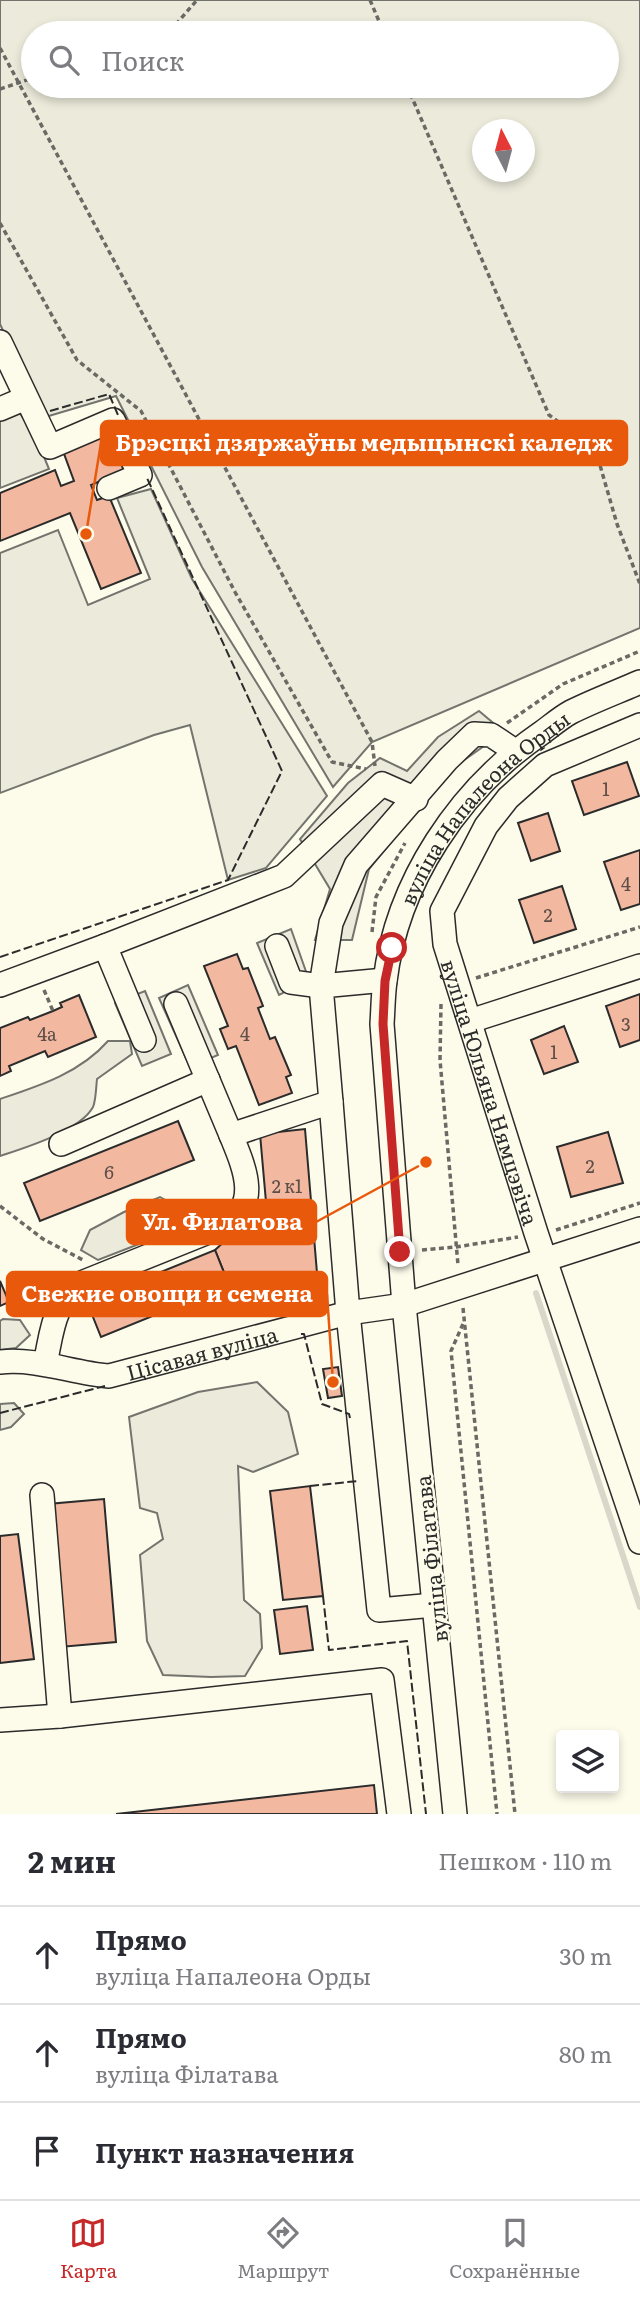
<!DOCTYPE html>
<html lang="ru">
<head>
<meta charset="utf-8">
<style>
  :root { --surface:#fff; --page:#f2f2f3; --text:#2b2b33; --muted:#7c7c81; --line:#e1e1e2; --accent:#c62828 }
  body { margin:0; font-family:Literata,serif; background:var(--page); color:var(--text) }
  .controls { position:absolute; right:21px; bottom:21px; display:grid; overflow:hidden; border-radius:7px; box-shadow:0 4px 10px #0003 }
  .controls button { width:63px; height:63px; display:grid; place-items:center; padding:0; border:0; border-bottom:2px solid var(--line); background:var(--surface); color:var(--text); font:35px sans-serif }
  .compass { position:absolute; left:472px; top:119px; width:63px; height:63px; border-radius:50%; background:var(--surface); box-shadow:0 4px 10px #0003; rotate:354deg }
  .stop { position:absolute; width:21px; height:21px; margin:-16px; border:5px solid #c62828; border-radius:50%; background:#fff }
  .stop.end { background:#c62828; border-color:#fff; box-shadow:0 2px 7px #0008 }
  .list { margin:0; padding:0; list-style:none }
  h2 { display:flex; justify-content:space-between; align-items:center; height:91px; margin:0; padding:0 28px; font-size:30px }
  h2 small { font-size:23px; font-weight:400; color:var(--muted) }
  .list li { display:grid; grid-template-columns:46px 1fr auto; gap:21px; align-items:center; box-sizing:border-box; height:98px; padding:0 28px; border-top:2px solid var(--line) }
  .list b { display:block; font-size:26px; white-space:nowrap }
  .list p { margin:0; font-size:23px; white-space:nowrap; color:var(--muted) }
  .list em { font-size:23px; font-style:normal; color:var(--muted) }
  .icon { flex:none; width:38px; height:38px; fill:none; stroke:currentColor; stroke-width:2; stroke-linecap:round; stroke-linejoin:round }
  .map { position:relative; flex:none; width:640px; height:1814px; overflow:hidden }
  .search { position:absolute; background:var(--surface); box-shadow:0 4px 10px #0003; left:21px; right:21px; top:21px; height:77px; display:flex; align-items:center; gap:18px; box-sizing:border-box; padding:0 24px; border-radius:38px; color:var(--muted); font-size:26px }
  .sheet { height:385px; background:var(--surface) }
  nav { display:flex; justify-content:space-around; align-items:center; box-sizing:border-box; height:98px; border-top:2px solid var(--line); background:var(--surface); font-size:19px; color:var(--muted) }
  nav a { display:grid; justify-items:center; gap:4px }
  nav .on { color:var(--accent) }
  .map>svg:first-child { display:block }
</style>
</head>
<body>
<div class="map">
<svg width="640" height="1814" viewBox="0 0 640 1814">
  <rect width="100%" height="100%" fill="#fdfbea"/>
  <g fill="#ecebdb" stroke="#74746e" stroke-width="2" fill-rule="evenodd">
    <path d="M0,0H640V628L372,742L333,787L202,567L116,396L42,418L0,324ZM33,33H607V86H33ZM482,130H524V172H482Z"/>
    <path d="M19,412L35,435L49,469L0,488V414Z"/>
    <path d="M151,489L192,579L327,796L266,868L228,880L190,725L154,735L0,793V553L58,530L88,605L150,579L117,498Z"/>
    <path d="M108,1041H130L132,1054L97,1079C96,1087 96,1100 93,1107C80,1131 24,1148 0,1156V1099C39,1086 80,1073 108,1041Z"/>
    <path d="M160,1197L174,1205L181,1223L157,1237L98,1260L81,1250L90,1230L124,1212Z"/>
    <path d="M3,1319L20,1320L30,1335L16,1348L0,1350V1321Z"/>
    <path d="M257,1382L288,1412L298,1454L253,1472L238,1466L244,1600L260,1614L262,1648L245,1676L211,1677L163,1675L147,1641L140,1555L163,1539L157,1513L140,1508L129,1417L198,1392Z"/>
    <path d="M14,1403L24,1414L11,1427L0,1430V1404Z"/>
  </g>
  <g fill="#eceadb" stroke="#74746e" stroke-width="2">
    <path d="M479,711L504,732L450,770L369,869L352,940H315L330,889L300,839L348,783L380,758L407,771L438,737Z"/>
    <path d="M291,929L309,980L279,995L257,943Z"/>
    <path d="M188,985L218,1055L190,1067L159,998Z"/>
    <path d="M145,991L171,1054L142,1066L115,1003Z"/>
  </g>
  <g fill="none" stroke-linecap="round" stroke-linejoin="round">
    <path stroke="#d8d7c9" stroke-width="6" d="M536,1293L640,1607"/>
  </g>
  <g fill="#f2b8a0" stroke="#2b2b2b" stroke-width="2">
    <path d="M109,433L124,471L91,485L97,500L109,496L141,573L101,589L70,513L0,541V493L55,470L61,486L74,481L63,451Z"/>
    <path d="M627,762L639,796L584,815L572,781Z"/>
    <path d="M548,813L560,851L531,861L518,823Z"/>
    <path d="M640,850V904L621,910L604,862Z"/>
    <path d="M562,886L576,929L534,943L519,900Z"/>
    <path d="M237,954L243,969L248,968L263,1006L258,1008L270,1039L275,1037L291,1075L286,1077L292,1093L259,1105L236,1046L228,1049L220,1029L228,1026L204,966Z"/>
    <path d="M640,994V1040L620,1047L606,1006Z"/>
    <path d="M79,995L96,1037L48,1057L45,1051L9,1066L11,1071L0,1076V1028L28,1017L30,1020L53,1011L62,1007L60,1003Z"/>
    <path d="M564,1026L578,1062L544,1074L531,1040Z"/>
    <path d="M178,1121L194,1160L40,1221L24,1183Z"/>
    <path d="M305,1129L317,1273L229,1285L215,1250L226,1240L269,1236L260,1134Z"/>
    <path d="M608,1132L623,1183L571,1197L557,1147Z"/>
    <path d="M215,1250L229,1285L101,1337L87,1302Z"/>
    <path d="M0,1281L9,1302L0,1306Z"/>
    <path d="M338,1367L342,1396L328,1398L323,1369Z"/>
    <path d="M310,1486L323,1596L283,1600L270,1491Z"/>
    <path d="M104,1499L116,1642L60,1647L48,1504Z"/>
    <path d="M18,1534L34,1659L0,1663V1536Z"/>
    <path d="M307,1606L313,1650L280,1654L274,1610Z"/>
    <path d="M374,1785L377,1814H116Z"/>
  </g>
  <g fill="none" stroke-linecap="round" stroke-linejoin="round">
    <defs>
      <g id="minor">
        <path d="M0,342L50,447L113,420L140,475L109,488"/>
        <path d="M0,409L26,398"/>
        <path id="s1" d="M640,725L545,765L508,798L486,826L442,911L445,944L536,1233L640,1542"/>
        <path d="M105,946L144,1040"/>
        <path d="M277,946L291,982L321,986L331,923L356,865L447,760L474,734L491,735L515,751"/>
        <path d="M0,985L105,946L284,876L382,784L416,799"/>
        <path d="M176,1004L231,1135L331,1102L348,1313L379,1610L434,1605"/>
        <path d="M470,1021L640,966"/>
        <path d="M331,1102L321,986L385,980"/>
        <path d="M61,1144L208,1080"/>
        <path id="s2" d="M0,1362C38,1358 72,1373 109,1376L348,1313L404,1305L640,1229"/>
        <path d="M45,1364C53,1328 52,1304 84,1282L223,1226C262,1205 244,1167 231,1135"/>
        <path d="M42,1495L60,1716"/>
        <path d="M0,1720L60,1716L382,1680L399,1814"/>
        <path id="s3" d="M455,1814L404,1305L382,1024C383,1010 383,995 385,981C397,882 459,790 540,734C550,727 560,718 571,712C593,701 617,692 640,682"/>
      </g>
    </defs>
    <use href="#minor" stroke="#2b2b2b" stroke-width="26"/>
    <g stroke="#6a6964" stroke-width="3.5" stroke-dasharray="5 3.5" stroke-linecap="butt">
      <path d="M370,0L384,33"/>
      <path d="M162,33L171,30L197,0"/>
      <path d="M0,48L372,742L375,766"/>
      <path d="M407,86L549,415L595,448L617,524L640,584"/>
      <path d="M0,89L33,78"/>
      <path d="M0,223L77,360L141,411L235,592L332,762L366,769"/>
      <path d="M507,723L563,684L640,651"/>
      <path d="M372,932L376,897L405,843"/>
      <path d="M476,978L640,927"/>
      <path d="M44,990L53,1011"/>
      <path d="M441,1004L440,1060L458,1265"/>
      <path d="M0,1206L43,1239L83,1260"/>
      <path d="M556,1230L640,1203"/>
      <path d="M422,1250L456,1247L518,1237"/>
      <path d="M463,1308L515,1814"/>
      <path d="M463,1324L451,1351L497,1814"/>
    </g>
    <use href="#minor" stroke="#fdfbea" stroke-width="23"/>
    <g stroke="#2b2b2b" stroke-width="2" stroke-dasharray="9 3.5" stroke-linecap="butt">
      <path d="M50,411L109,394L118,415"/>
      <path d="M0,957L228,880L282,771L147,478"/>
      <path d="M301,1334H304L322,1404L349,1414L350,1418"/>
      <path d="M0,1413L105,1386"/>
      <path d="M310,1486L358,1481"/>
      <path d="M323,1596L329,1650L407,1641L426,1814"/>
    </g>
  </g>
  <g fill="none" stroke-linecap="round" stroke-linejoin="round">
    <path stroke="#c62828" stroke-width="9" d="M392,948L385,981L383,1024L400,1252"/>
  </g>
  <g text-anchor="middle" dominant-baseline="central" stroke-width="5" stroke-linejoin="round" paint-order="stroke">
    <g font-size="18" fill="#5d4e48">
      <text x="606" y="788">1</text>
      <text x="626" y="883">4</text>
      <text x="548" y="914">2</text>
      <text x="626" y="1023">3</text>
      <text x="47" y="1033">4а</text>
      <text x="245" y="1033">4</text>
      <text x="554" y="1051">1</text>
      <text x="590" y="1165">2</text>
      <text x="109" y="1171">6</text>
      <text x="287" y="1185">2 к1</text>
    </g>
    <g font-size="21" fill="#2b2b2b" stroke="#fdfbea">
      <text stroke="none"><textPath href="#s3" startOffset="1043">вуліца Напалеона Орды</textPath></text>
      <text stroke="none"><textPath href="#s1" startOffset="472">вуліца Юльяна Нямцэвіча</textPath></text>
      <text stroke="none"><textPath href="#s2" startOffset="206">Цісавая вуліца</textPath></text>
      <text transform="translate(430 1559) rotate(-96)">вуліца Філатава</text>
    </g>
  </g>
  <path fill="none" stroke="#e8590c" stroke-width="2.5" d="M86 534L101 443M426 1162L316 1222M333 1382L327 1294"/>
  <g fill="#e8590c" stroke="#fdfbea" stroke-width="2.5">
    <circle cx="86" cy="534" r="7"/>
    <circle cx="426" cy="1162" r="7"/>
    <circle cx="333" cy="1382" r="7"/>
  </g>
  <g fill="#e8590c" stroke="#e8590c" stroke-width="2.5">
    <rect x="101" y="421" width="526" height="44" rx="7"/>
    <rect x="127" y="1200" width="189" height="44" rx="7"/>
    <rect x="7" y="1272" width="320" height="44" rx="7"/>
  </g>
  <g font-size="23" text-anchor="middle" font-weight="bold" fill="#fff">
    <text x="364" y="451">Брэсцкі дзяржаўны медыцынскі каледж</text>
    <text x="222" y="1230">Ул. Филатова</text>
    <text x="167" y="1302">Свежие овощи и семена</text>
  </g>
</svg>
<div class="controls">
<button><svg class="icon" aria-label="layers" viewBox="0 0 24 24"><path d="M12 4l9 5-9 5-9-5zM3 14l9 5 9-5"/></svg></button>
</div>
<svg class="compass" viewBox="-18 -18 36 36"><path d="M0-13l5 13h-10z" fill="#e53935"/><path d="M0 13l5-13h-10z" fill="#7c7c81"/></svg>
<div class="stop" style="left:392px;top:948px"></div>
<div class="stop end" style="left:400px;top:1252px"></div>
<div class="search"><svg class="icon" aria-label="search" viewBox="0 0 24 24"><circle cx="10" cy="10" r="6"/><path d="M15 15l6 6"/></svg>Поиск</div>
</div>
<section class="sheet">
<h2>2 мин<small>Пешком · 110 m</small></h2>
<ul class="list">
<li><svg class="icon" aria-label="ahead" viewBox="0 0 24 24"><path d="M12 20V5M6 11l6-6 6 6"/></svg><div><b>Прямо</b><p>вуліца Напалеона Орды</p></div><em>30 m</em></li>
<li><svg class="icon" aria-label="ahead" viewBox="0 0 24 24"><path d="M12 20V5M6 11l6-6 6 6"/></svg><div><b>Прямо</b><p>вуліца Філатава</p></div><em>80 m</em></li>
<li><svg class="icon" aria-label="arrive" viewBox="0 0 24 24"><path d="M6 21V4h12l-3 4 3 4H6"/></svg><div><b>Пункт назначения</b></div></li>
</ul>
</section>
<nav>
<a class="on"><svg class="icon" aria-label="map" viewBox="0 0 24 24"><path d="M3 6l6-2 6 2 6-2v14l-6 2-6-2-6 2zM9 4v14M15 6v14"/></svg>Карта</a>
<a><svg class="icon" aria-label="directions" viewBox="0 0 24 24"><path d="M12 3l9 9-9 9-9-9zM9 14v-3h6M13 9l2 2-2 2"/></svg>Маршрут</a>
<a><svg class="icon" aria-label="saved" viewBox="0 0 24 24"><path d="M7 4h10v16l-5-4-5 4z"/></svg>Сохранённые</a>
</nav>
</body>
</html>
